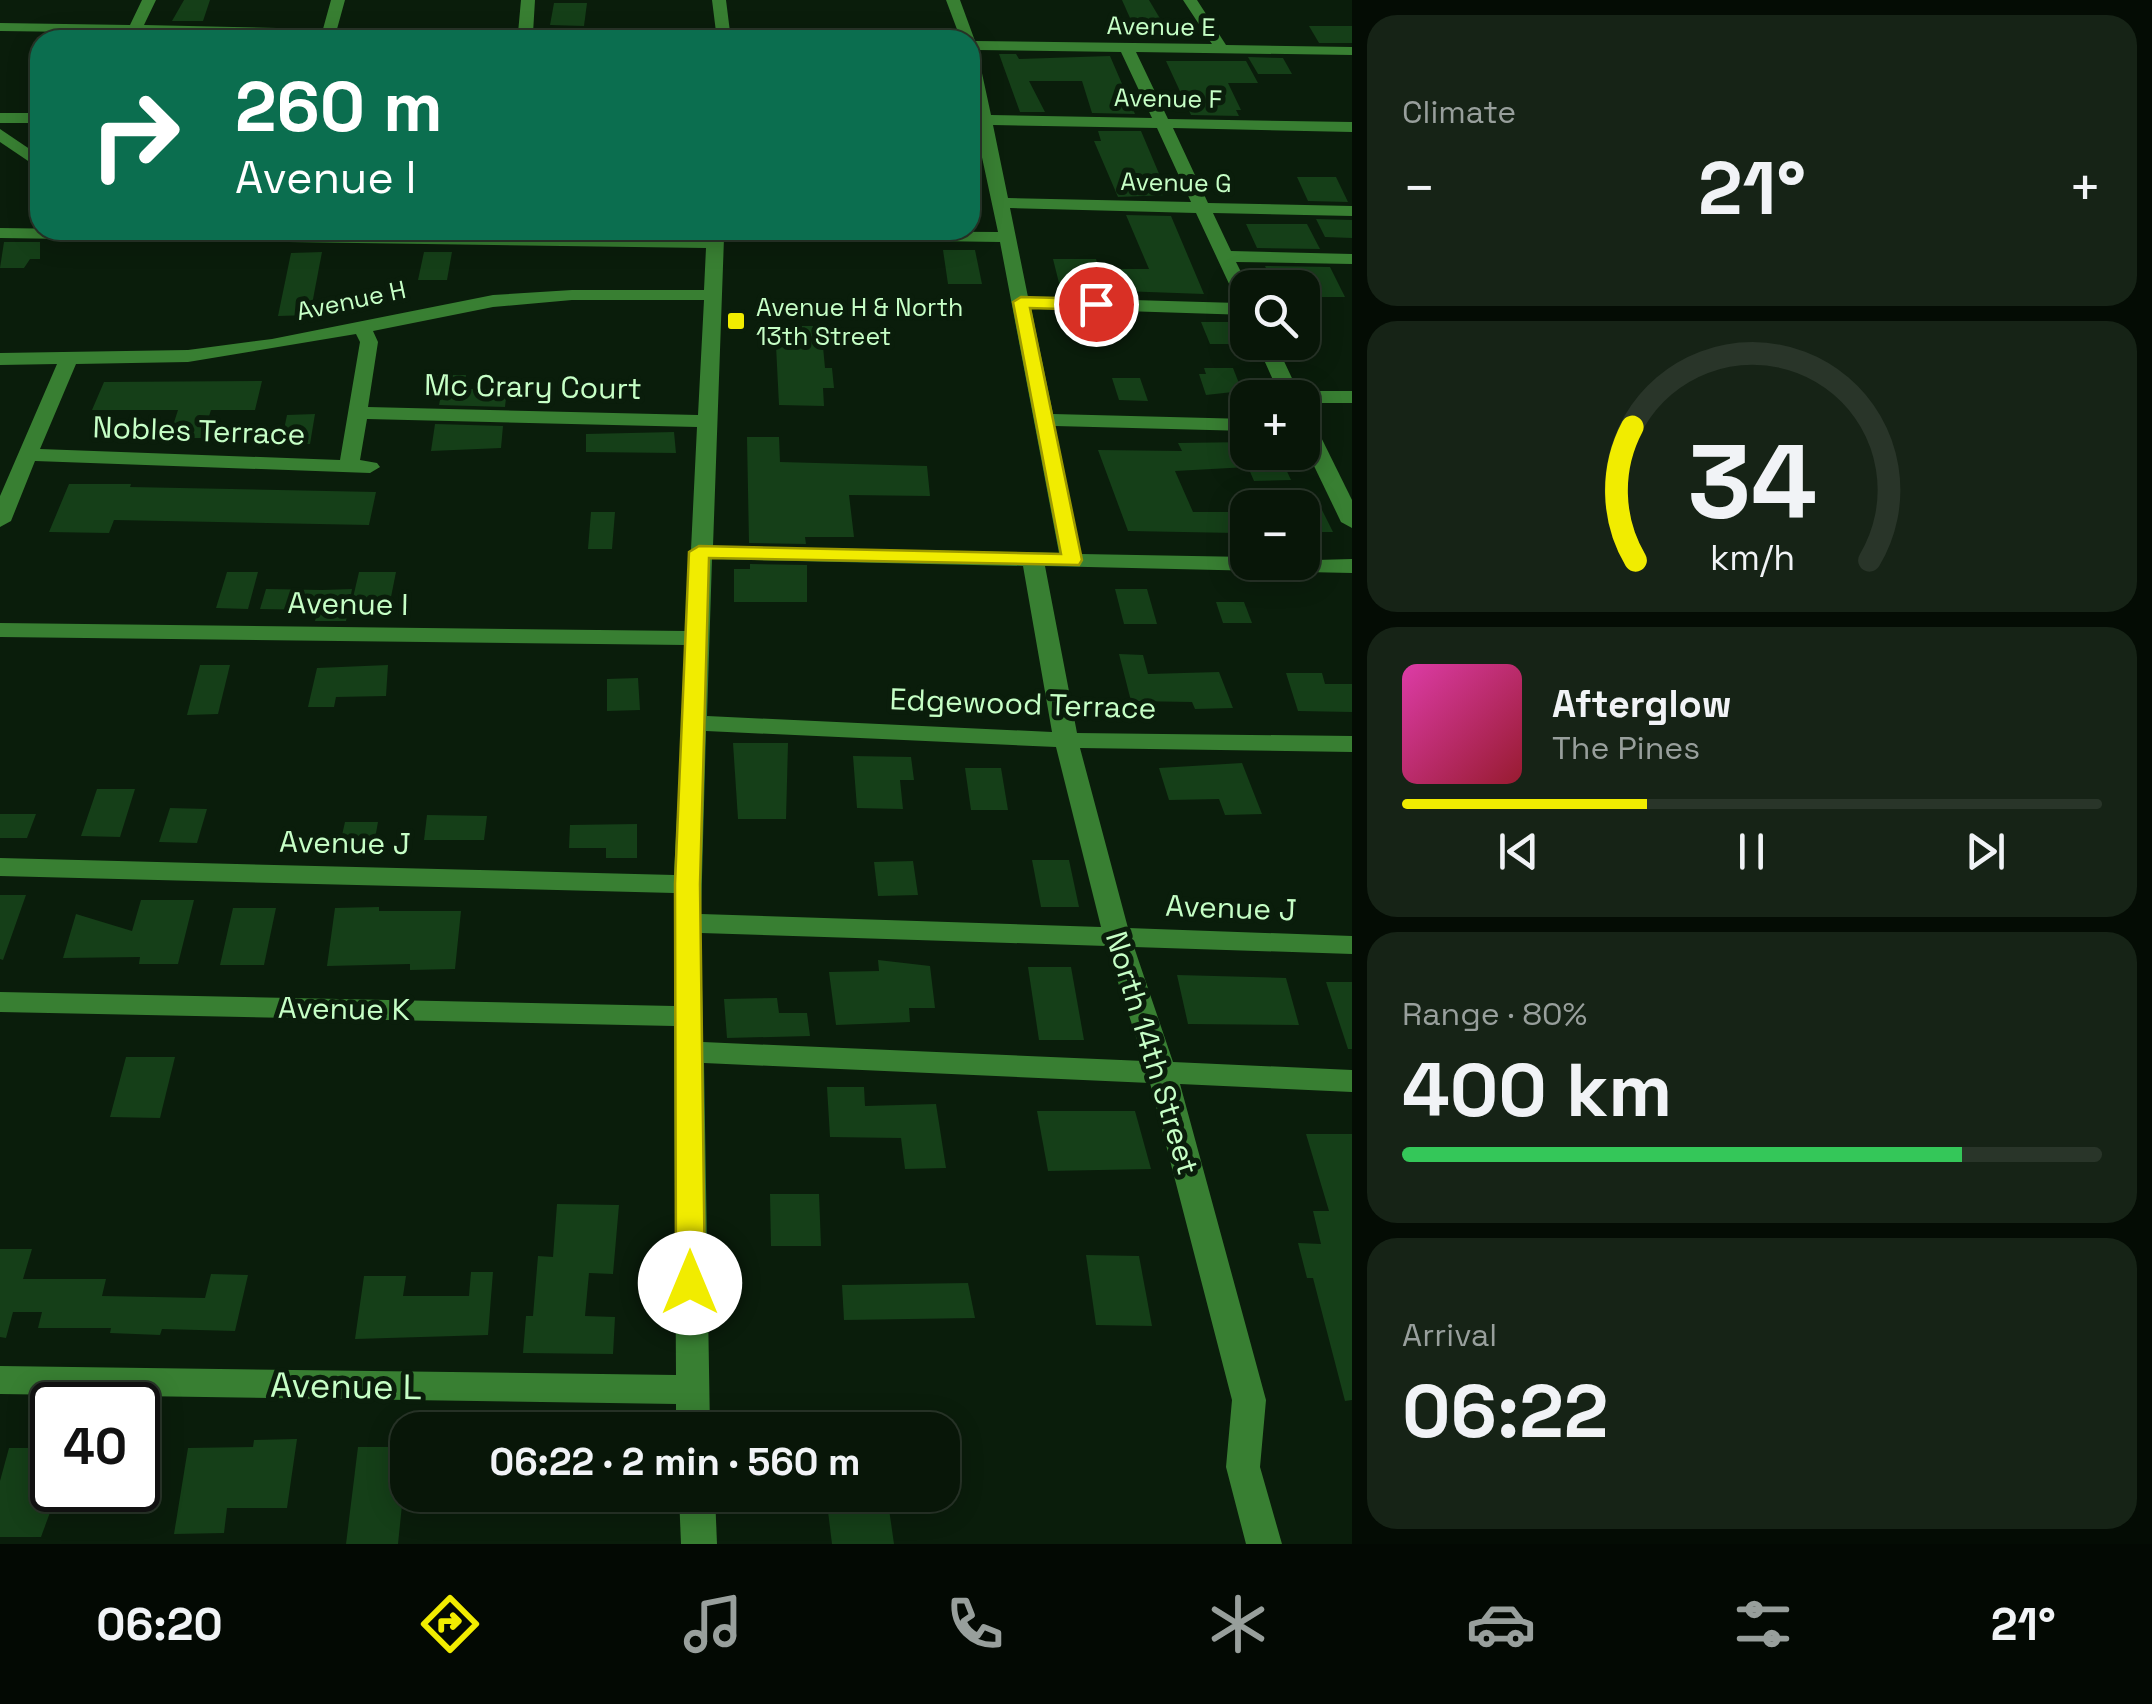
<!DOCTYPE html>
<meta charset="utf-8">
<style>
:root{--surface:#081608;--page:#162316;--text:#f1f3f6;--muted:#989f9c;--line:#293529;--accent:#f1ec00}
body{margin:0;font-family:"Space Grotesk",sans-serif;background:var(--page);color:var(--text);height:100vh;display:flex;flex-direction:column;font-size:38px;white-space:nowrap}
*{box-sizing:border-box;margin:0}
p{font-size:32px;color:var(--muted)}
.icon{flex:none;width:55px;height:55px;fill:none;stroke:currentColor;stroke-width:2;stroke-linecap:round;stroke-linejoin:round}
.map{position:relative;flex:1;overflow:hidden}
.details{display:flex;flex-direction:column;gap:15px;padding:15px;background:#040c04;width:800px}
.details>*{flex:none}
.guide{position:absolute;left:30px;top:30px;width:950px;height:210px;border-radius:30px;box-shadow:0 5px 25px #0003,0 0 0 2px var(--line);background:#0b6e4f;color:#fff;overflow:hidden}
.controls{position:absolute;left:1230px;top:270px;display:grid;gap:20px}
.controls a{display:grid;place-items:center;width:90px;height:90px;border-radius:20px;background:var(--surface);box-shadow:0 5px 25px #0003,0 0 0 2px var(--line);font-size:50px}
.speed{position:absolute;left:30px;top:1382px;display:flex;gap:20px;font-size:50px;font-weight:700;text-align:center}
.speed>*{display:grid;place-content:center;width:130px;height:130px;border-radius:50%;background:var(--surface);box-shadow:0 5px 25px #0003,0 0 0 2px var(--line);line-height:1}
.speed .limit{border:5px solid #111;border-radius:15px;background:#fff;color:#111}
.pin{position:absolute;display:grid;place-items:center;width:85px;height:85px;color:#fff;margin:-42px;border:5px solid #fff;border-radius:50%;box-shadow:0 2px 10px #0007}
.me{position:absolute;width:110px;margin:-55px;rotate:0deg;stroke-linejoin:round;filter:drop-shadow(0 0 8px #0008)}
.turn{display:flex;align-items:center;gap:35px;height:210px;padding:0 40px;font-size:45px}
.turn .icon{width:130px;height:130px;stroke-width:2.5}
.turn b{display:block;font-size:70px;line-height:85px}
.big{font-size:75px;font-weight:700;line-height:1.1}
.details .card{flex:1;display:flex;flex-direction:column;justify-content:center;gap:15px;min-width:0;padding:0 35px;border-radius:30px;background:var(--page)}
.details .dial{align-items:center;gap:0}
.dial svg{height:260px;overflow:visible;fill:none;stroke:var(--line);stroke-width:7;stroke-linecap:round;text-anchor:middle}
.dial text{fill:var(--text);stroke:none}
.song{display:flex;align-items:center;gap:30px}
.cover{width:120px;height:120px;border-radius:15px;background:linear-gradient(135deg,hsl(320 70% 55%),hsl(350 70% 35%))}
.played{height:10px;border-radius:5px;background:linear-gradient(90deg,var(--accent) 35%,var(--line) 35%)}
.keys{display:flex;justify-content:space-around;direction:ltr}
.heat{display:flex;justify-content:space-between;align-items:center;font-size:55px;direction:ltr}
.charge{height:15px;border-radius:8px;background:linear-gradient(90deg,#34c759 80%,var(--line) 0)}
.trip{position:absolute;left:390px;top:1412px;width:570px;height:100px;border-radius:30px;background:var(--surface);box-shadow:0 5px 25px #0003,0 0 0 2px var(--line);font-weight:700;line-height:100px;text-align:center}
.tabs{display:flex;height:160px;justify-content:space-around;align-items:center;background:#030903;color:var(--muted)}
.tabs .icon{width:70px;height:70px}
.tabs .active{color:var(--accent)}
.tabs b{font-size:45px;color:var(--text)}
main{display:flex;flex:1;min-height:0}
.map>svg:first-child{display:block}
</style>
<main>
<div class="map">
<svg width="1352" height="1544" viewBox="0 0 1352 1544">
<rect width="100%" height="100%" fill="#0a1d0b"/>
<g fill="#153f18">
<path d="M184,0H210L203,21H172Z"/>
<path d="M1122,0H1149L1165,27H1134Z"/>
<path d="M554,3H587L584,26L550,25Z"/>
<path d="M1309,26H1352V43H1319Z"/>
<path d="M999,54H1016L1019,59L1110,56L1135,114L1092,113L1082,81H1029L1045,112H1020Z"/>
<path d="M1248,57L1283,58L1292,74H1258Z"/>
<path d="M1166,61H1246L1258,83H1228L1241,110H1236L1239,116L1191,115Z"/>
<path d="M1098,131H1141L1168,195L1118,197L1094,141H1101Z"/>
<path d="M1297,177H1336L1348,202L1308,201Z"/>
<path d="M1126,215L1171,216L1204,294L1121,291L1113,269H1149Z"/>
<path d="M1316,219L1352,220V238L1325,237Z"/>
<path d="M1246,224H1307L1320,249L1257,248Z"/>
<path d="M4,242H40V259H30L24,268H0Z"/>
<path d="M943,250H975L982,284H948Z"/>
<path d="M322,252L310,315L278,316L291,253Z"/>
<path d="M424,252H452L447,280H418Z"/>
<path d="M1053,259H1096L1104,287H1060Z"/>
<path d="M1265,266L1330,267L1345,297H1302V288H1275Z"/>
<path d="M1201,322H1228L1237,344H1210Z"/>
<path d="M775,326H821L825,368H832L834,388H823L824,406L779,405Z"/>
<path d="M1204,368H1233L1242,391L1206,395L1199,374H1206Z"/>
<path d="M433,375H466L464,389H507L505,407L439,405L441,395H430Z"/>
<path d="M1112,378H1140L1148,401L1119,400Z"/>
<path d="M262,381L255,410H211L202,438H169L178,410H92L104,382Z"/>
<path d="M315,414L310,444H281L287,415Z"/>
<path d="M435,424L503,426L501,448L431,451Z"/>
<path d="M674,432L676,453L586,452V434Z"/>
<path d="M747,437H779L780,462L927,466L930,496L849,495L854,537H805L806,544L749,543Z"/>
<path d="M1248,442V452H1278L1291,480L1254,481L1248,467L1175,471L1193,512H1228L1237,533L1128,531L1098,450L1182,451L1178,443Z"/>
<path d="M69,484H131L130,487L376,492L369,525L114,520L109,533L49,532Z"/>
<path d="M1302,504H1319L1333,532H1302Z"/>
<path d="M591,512H615L612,549H588Z"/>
<path d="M750,564L807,565V602H734V569H750Z"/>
<path d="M227,572H258L248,609L216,608Z"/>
<path d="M359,572H396L390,602H352Z"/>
<path d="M266,589L322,590L352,589L346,621H315L318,610L260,609Z"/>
<path d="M1115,589H1147L1157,624H1124Z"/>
<path d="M1216,602H1244L1252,623H1223Z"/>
<path d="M1119,654L1143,655L1148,674L1219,672L1233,708L1195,709L1192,702L1131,701Z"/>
<path d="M200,665H230L218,714L187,715Z"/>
<path d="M388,665L386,696L336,697L334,707H308L317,668Z"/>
<path d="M1286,673H1322L1325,684H1352V712L1298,711Z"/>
<path d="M638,678L640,710L607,711V679Z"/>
<path d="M733,743H788L786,819H738Z"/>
<path d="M853,756L911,757L914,780H900L903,809L857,808Z"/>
<path d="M1242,763L1262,814L1225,815L1219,799L1169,800L1159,768Z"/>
<path d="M965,768H1001L1008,810H971Z"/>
<path d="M97,789H135L120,837L81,836Z"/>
<path d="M170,808L207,809L197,843L159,842Z"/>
<path d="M0,814H36L27,838H0Z"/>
<path d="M427,815L487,816L484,840H424Z"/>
<path d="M345,822H378L374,844H340Z"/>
<path d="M637,824V858H606V848H569L570,825Z"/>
<path d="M1032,860H1069L1079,907H1041Z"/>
<path d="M913,861L918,895L878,896L874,862Z"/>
<path d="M0,895H26L3,960L0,959Z"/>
<path d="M141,900H194L178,964H139L140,957L63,958L76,914L132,931Z"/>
<path d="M379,907V911H461L455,969L410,970V964L327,966L335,908Z"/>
<path d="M233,908H276L264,965H220Z"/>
<path d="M878,960L930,966L935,1008H909L910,1022L836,1025L829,972L879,971Z"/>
<path d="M1028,967H1071L1084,1040H1039Z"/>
<path d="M1177,975L1286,978L1299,1025L1188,1024Z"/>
<path d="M1326,982H1352V1049H1348Z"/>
<path d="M777,998L779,1013H807L810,1036L727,1038L724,999Z"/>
<path d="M126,1057H175L160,1118L110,1117Z"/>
<path d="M827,1087H864L865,1106L936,1104L946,1168L905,1169L901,1138L830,1137Z"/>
<path d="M1037,1111H1135L1151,1169L1048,1171Z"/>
<path d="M1306,1134H1352V1400L1345,1401L1313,1278H1307L1298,1243L1321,1244L1313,1211H1329Z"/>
<path d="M770,1194H819L821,1246H771Z"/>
<path d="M557,1204L619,1205L613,1274L589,1273L585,1316L615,1317L613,1354L523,1353L526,1316H533L538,1256L553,1257Z"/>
<path d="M0,1249H32L23,1279H106L102,1296L205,1298L211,1274L248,1275L235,1331L162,1329L160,1335L110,1333L111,1328H38L42,1312H13L6,1338L0,1337Z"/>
<path d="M1086,1255L1139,1256L1152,1326L1096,1325Z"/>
<path d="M471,1272H493L488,1335L355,1339L364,1276H406L403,1296H469Z"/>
<path d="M968,1283L975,1318L844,1320L842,1285Z"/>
<path d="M297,1439L287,1508H227L224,1533L174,1534L188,1448L253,1447L254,1440Z"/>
<path d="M358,1447H408L398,1544H346Z"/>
<path d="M9,1448H52V1507L41,1537H0V1481Z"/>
<path d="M826,1495H887L894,1544H832Z"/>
</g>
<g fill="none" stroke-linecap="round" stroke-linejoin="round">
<g fill="#387f32" fill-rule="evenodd">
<path d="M142,0H156L144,25L323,29L331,0H345L337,29L518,33L521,0H535L533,33L669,36L676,40L0,31V23L130,25Z"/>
<path d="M712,0H726L731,40H717Z"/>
<path d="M946,0H960L975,41L1212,44L1183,0H1197L1226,45L1352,47V55L1136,52L1168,119L1352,122V132L1173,128L1208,203L1352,206V216L1213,213L1231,251L1352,254V264L1236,262L1249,288L1248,315L1031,308L1053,414L1248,419V431L1055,426L1081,554L1248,557V562L1352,559V573L1045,566L1077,733L1352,736V752L1080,748L1128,928L1352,936V954L1134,947L1173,1062L1352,1070V1092L1180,1084L1266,1400L1260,1467L1282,1544H1246L1226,1467L1232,1400L1150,1083L704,1063L710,1430H676V1404L0,1394V1366L676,1375L674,1026L0,1012V992L674,1006V893L0,876V858L674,875L686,645L0,637V623L687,631L697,427L367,419L360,460L377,463L380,467L370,473L35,461L11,521L0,527V496L57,364L0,365V353L188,350L272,339L493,295L572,290H704L706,248L0,238V228L707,238V230L998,232L974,120L970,40H961ZM977,50L1121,52L1152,118L991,115ZM993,125L1157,128L1191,202L1008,198ZM1010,208L1196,213L1238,303L1028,297ZM724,238L1000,242L1059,553L713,546ZM572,300H704L698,415L368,407L378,342L373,331L493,307ZM356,334L360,342L340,460L40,449L76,364L188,362ZM712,559L1023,566L1052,732L707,716ZM706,731L1056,747L1101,927L701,914ZM701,933L1106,946L1144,1061L703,1042Z"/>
<rect x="0" y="113" width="40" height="10"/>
<path d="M0,129L40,156V169L0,142Z"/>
<path d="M1256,342H1275L1298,391H1352V403H1302V398H1281Z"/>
<path d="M1302,413L1312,419L1352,500V528L1341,522L1302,441Z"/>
<path d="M679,1495H715L717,1544H681Z"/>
</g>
</g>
<path fill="#f1ec00" stroke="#9d9900" stroke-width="2.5" d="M1021,297L1096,299L1105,304L1096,310L1030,308L1082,560L1079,565L709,558L700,884L705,1283L701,1291H680L676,1283L675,884L689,552L699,546L1061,554L1013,302Z"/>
<rect fill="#f1ec00" stroke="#0a1d0b" stroke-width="4" x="726" y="311" width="20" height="20" rx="5"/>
<g text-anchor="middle" stroke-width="10" stroke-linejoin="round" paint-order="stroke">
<g font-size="25" fill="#c6ffc6" stroke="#0a1d0b">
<text transform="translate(1161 26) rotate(1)" y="9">Avenue E</text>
<text transform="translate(1168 98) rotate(1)" y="9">Avenue F</text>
<text transform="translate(1176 182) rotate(1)" y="9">Avenue G</text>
<text transform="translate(351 300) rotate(-12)" y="9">Avenue H</text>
</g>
<g font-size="25" fill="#c6ffc6" stroke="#0a1d0b" text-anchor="start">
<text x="756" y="316">Avenue H &amp; North<tspan x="756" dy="29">13th Street</tspan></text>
</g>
<g font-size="30" fill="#c6ffc6" stroke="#0a1d0b">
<text transform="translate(533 387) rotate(1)" y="10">Mc Crary Court</text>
<text transform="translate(199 431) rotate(2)" y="10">Nobles Terrace</text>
<text transform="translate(348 604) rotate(1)" y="10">Avenue I</text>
<text transform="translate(1023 704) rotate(2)" y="10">Edgewood Terrace</text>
<text transform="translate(345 843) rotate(1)" y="10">Avenue J</text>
<text transform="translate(1231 908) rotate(2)" y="10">Avenue J</text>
<text transform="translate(344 1009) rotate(1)" y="10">Avenue K</text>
<text transform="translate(1152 1053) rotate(73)" y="10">North 14th Street</text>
</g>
<g font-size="35" fill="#c6ffc6" stroke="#0a1d0b">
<text transform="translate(346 1386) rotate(1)" y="12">Avenue L</text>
</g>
</g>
</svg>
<div class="controls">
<a><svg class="icon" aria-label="search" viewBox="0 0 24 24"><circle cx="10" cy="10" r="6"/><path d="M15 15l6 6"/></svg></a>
<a>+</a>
<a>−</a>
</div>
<div class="speed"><div class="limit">40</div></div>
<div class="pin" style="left:1096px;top:304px;background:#d93025"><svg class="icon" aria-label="arrive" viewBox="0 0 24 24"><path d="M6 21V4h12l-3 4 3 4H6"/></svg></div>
<svg class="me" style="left:690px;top:1283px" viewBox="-20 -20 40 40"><circle r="19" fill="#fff"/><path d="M0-13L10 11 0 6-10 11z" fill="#f1ec00"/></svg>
<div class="trip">06:22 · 2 min · 560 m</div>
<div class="guide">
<div class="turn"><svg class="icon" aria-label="right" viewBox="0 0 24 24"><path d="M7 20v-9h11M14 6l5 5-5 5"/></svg><div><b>260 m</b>Avenue I</div></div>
</div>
</div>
<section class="details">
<div class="card"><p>Climate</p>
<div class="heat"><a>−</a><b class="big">21°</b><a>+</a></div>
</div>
<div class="card dial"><svg viewBox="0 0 100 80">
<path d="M14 69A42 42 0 1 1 86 69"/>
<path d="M14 69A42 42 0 0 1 13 28" stroke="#f1ec00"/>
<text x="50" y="56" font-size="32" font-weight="700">34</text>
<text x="50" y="72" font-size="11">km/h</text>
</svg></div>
<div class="card">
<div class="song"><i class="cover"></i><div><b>Afterglow</b><p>The Pines</p></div></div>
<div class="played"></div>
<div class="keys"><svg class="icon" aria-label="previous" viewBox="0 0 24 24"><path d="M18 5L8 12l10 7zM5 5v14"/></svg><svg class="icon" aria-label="pause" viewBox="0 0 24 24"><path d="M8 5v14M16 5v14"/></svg><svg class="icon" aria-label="next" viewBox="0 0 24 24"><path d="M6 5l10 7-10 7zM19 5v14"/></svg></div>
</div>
<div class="card"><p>Range · 80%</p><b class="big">400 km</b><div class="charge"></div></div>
<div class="card"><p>Arrival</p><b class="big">06:22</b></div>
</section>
</main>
<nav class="tabs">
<b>06:20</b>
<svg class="icon active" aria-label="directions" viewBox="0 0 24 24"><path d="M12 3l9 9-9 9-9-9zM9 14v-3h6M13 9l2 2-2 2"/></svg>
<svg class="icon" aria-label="music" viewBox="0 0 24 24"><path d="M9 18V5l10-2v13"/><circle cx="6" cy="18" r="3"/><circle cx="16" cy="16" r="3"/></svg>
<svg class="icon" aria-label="phone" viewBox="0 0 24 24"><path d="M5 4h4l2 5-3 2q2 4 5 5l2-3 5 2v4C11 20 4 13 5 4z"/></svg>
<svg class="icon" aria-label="climate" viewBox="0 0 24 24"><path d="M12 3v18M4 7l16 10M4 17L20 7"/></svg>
<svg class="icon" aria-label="car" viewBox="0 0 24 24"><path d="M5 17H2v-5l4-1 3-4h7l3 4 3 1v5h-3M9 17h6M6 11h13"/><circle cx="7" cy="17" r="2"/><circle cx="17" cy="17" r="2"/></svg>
<svg class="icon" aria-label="filters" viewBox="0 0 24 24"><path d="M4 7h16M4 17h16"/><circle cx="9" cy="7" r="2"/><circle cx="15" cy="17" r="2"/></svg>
<b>21°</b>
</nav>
